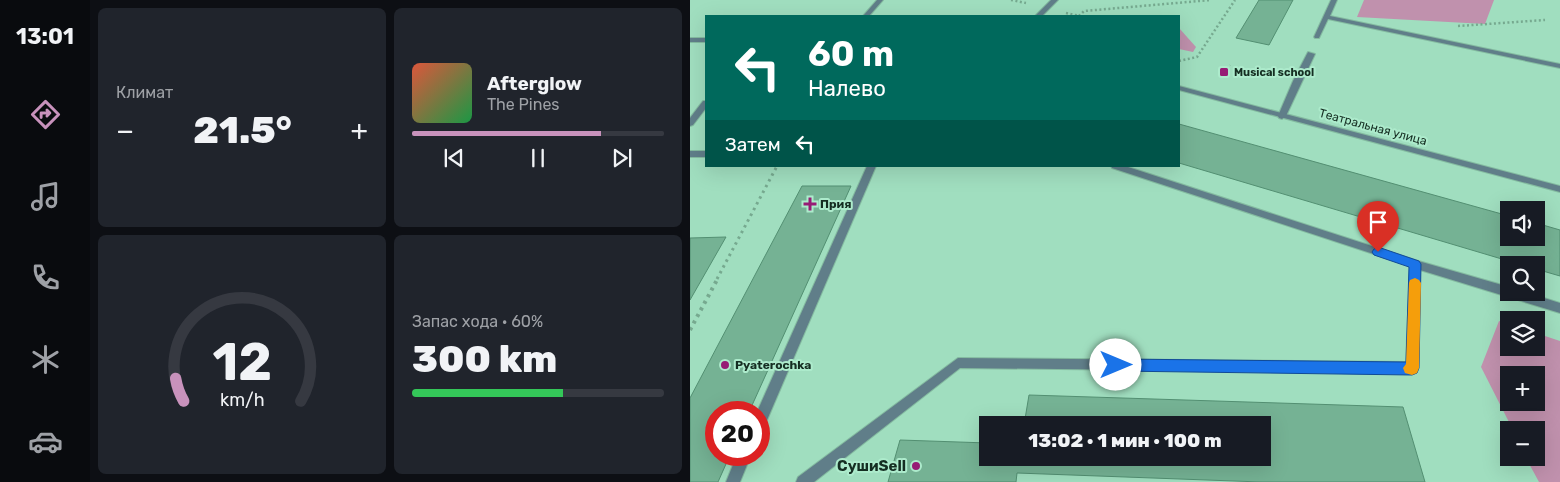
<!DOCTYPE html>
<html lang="ru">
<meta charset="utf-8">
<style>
:root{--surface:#171b24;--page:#20242c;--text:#f1f3f6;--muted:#9ea1a6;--line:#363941;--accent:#c892bc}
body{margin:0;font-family:Rubik,sans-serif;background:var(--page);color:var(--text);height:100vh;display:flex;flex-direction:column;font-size:19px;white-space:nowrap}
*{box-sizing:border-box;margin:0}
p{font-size:16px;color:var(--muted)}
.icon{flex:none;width:28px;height:28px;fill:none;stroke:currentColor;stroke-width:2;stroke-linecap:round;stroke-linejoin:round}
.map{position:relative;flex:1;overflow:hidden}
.drawer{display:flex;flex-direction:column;gap:8px;padding:8px;background:#0d0f14;width:600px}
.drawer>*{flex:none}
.top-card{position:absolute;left:15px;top:15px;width:475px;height:152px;border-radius:0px;box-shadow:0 5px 20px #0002;background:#00695c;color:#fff;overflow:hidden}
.fabs{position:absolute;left:810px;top:201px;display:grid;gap:10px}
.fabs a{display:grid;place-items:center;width:45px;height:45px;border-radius:0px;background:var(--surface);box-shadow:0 5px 20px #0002;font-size:25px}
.speed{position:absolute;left:15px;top:401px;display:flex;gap:10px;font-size:25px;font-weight:700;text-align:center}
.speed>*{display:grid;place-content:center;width:65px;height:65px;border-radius:50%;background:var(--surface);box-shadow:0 5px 20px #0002;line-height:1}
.speed .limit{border:8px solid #d22;background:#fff;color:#111}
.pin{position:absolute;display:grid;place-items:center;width:42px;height:42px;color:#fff;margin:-51px -21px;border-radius:50% 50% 50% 0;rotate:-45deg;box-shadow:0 0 5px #0007}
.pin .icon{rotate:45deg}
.me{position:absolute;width:55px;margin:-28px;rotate:90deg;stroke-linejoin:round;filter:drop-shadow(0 0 4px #0008)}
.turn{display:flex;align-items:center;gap:18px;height:105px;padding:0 20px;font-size:22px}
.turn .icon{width:65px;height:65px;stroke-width:2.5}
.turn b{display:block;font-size:35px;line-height:42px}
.then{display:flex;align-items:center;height:48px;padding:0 20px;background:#0003;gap:10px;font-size:19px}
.big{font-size:38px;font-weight:800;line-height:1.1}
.drawer .tile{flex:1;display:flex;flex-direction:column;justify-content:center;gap:8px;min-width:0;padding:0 18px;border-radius:8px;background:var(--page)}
.drawer .dial{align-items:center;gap:0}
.dial svg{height:130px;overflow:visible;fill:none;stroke:var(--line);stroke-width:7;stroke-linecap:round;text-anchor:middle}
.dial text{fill:var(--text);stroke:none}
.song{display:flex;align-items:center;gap:15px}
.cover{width:60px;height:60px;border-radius:8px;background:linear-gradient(135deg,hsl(10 70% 55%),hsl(140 70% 35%))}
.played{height:5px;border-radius:2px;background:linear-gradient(90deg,var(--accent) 75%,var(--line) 75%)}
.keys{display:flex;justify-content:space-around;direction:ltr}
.heat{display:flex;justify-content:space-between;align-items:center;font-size:28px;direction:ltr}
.charge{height:8px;border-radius:4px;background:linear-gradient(90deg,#34c759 60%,var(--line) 0)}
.drawer .tiles{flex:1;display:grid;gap:8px;grid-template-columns:repeat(2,1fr)}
.trip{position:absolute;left:289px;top:416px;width:292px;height:50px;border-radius:0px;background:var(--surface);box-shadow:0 5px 20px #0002;font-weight:800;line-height:50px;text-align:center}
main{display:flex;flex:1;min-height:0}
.tab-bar{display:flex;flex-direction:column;width:90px;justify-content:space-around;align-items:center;background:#090b0e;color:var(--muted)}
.tab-bar .icon{width:35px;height:35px}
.tab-bar .selected{color:var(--accent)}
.tab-bar b{font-size:22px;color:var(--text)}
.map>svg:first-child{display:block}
</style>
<main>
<nav class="tab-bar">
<b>13:01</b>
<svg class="icon selected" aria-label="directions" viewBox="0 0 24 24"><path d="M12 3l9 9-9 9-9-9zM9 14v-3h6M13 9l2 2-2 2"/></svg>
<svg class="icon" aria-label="music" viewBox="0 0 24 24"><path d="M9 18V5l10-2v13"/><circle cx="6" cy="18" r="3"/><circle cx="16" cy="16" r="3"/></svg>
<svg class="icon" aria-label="phone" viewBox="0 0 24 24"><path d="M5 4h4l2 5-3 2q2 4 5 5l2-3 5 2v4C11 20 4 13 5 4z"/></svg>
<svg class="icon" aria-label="climate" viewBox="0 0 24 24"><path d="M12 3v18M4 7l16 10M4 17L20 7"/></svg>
<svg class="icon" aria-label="car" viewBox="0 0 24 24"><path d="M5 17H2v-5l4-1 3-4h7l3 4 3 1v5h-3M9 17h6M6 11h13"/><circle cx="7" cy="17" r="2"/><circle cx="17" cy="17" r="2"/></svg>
</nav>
<section class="drawer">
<div class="tiles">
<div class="tile"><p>Климат</p>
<div class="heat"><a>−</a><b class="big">21.5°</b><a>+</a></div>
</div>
<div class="tile">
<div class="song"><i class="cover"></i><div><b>Afterglow</b><p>The Pines</p></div></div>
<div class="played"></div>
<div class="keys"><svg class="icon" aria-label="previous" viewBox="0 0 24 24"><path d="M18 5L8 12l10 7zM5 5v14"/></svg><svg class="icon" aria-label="pause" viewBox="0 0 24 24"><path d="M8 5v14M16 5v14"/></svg><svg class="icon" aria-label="next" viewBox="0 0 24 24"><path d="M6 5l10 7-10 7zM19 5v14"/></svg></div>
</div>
<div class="tile dial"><svg viewBox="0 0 100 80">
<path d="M14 69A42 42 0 1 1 86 69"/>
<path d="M14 69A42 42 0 0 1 9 55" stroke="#c892bc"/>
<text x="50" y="56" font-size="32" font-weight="700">12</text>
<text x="50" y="72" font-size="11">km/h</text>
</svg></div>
<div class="tile"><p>Запас хода · 60%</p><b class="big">300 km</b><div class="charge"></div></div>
</div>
</section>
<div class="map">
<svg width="870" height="482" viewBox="0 0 870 482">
<rect width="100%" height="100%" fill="#a0debf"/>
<g fill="#c091ad" fill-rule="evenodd">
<path d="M674,0H804L795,24L667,17Z"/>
<path d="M489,28L506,47L503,52L489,49Z"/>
<path d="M809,321L819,324V348H846V333L870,341V482H849L836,458H846V430H823L791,367ZM819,375H846V402H819Z"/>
</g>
<g fill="#75b294" stroke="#538f72">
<path d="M569,0H603L579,45L546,38Z"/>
<path d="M489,124L819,216V238H846V223L870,230V276L846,269V265H832L489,163Z"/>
<path d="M112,186H161L59,412H26V455H40L28,482H0V398Z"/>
<path d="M36,237L0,300V238Z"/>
<path d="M339,395L713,407L735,482H571L327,473L326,482H198L210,440L298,443V458H572V425H334Z"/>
</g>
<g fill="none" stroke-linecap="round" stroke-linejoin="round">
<defs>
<g id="service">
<path d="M187,0H193L179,16H173Z"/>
<path d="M361,0H368L352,16H345Z"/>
<path d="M641,0H647L640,16L870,64V68L638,19L629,38H625L624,37Z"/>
<path d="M618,52L625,54L596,116L592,119L589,118L588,116L603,81Z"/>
<rect x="0" y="151" width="16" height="6"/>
<path d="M177,166H186L74,427L69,429V412H67Z"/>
<path d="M421,166H435L725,260L819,287V292H835L870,303V313L730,270L728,368L726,372L722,373L270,368L124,482H106L108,477L268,358L716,362L720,266L422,168Z"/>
<path d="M47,455H61L50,482H36Z"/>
</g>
<path id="minor" d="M13,101H16V108L3,125L0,126V118Z"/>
<g id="tertiary">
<rect x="0" y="38" width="16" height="4"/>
<path d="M489,86L870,186V192L489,90Z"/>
</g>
</defs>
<use href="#service" stroke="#84bba0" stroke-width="2"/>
<use href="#minor" stroke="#84bba0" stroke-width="2"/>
<use href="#tertiary" stroke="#84bba0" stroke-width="2"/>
<g stroke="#76a98f" stroke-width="2.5" stroke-dasharray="2 2.5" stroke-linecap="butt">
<path d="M321,0L336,3"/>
<path d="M376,13L390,16"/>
<path d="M389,16L394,11L521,0"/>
<path d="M768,26L855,20"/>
<path d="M489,61L507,57L545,0"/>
<path d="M534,72L540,65"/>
</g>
<path stroke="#76a98f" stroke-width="3" stroke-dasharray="2.5 4" stroke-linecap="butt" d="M27,279L87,166"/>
<path stroke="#76a98f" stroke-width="4" stroke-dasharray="3 4.5" stroke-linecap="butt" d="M0,330L28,278"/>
<use href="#service" fill="#607e89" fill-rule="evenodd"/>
<use href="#minor" fill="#607e89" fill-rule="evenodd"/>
<use href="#tertiary" fill="#607e89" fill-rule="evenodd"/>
</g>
<path fill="#1a73e8" stroke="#114b97" d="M688,247L729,261L731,264L729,368L727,373L722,375L426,371L421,369L419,365L421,361L426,359L716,362L719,267L684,255L682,252L684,249Z"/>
<path fill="#f59e0b" d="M725,278L729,280L731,283L729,368L727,373L722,375L715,373L713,368L716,364L719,283L720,280Z"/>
<g fill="#971c75" stroke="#adebcc" stroke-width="2">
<rect x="529" y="67" width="10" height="10" rx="2.5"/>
<path d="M117.5 196.5h5v5h5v5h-5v5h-5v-5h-5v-5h5z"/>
<circle cx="35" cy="365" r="5"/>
<circle cx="226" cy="466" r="5"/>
</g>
<g text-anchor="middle" stroke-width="4" stroke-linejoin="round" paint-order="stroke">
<g font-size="11" font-weight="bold" fill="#152e22" stroke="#adebcc" text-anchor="start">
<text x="544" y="76">Musical school</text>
</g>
<g font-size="12" fill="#152e22" stroke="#adebcc">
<text transform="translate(683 127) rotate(15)" y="4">Театральная улица</text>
</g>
<g font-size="12" font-weight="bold" fill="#152e22" stroke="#adebcc" text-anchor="start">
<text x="130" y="208">Прия</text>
<text x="45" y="369">Pyaterochka</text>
</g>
<g font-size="15" font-weight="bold" fill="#152e22" stroke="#adebcc" text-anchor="end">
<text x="216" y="471">СушиSell</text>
</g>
</g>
</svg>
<div class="fabs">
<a><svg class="icon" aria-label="sound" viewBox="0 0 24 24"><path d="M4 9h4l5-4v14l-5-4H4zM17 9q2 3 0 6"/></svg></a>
<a><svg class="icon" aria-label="search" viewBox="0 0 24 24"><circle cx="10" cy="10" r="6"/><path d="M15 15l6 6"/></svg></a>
<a><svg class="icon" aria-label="layers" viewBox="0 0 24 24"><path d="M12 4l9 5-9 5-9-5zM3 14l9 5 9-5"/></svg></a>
<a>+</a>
<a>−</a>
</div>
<div class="speed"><div class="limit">20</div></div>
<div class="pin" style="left:688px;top:252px;background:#d93025"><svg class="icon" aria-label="arrive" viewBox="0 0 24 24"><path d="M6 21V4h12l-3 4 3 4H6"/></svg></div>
<svg class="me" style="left:426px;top:365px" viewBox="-20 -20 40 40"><circle r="19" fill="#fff"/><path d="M0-13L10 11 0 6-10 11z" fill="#1a73e8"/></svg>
<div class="trip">13:02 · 1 мин · 100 m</div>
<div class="top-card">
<div class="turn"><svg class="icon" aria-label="left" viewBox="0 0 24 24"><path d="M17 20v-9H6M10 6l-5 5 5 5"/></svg><div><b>60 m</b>Налево</div></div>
<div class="then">Затем<svg class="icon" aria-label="left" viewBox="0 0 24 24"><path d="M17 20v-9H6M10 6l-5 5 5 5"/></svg></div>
</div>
</div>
</main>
